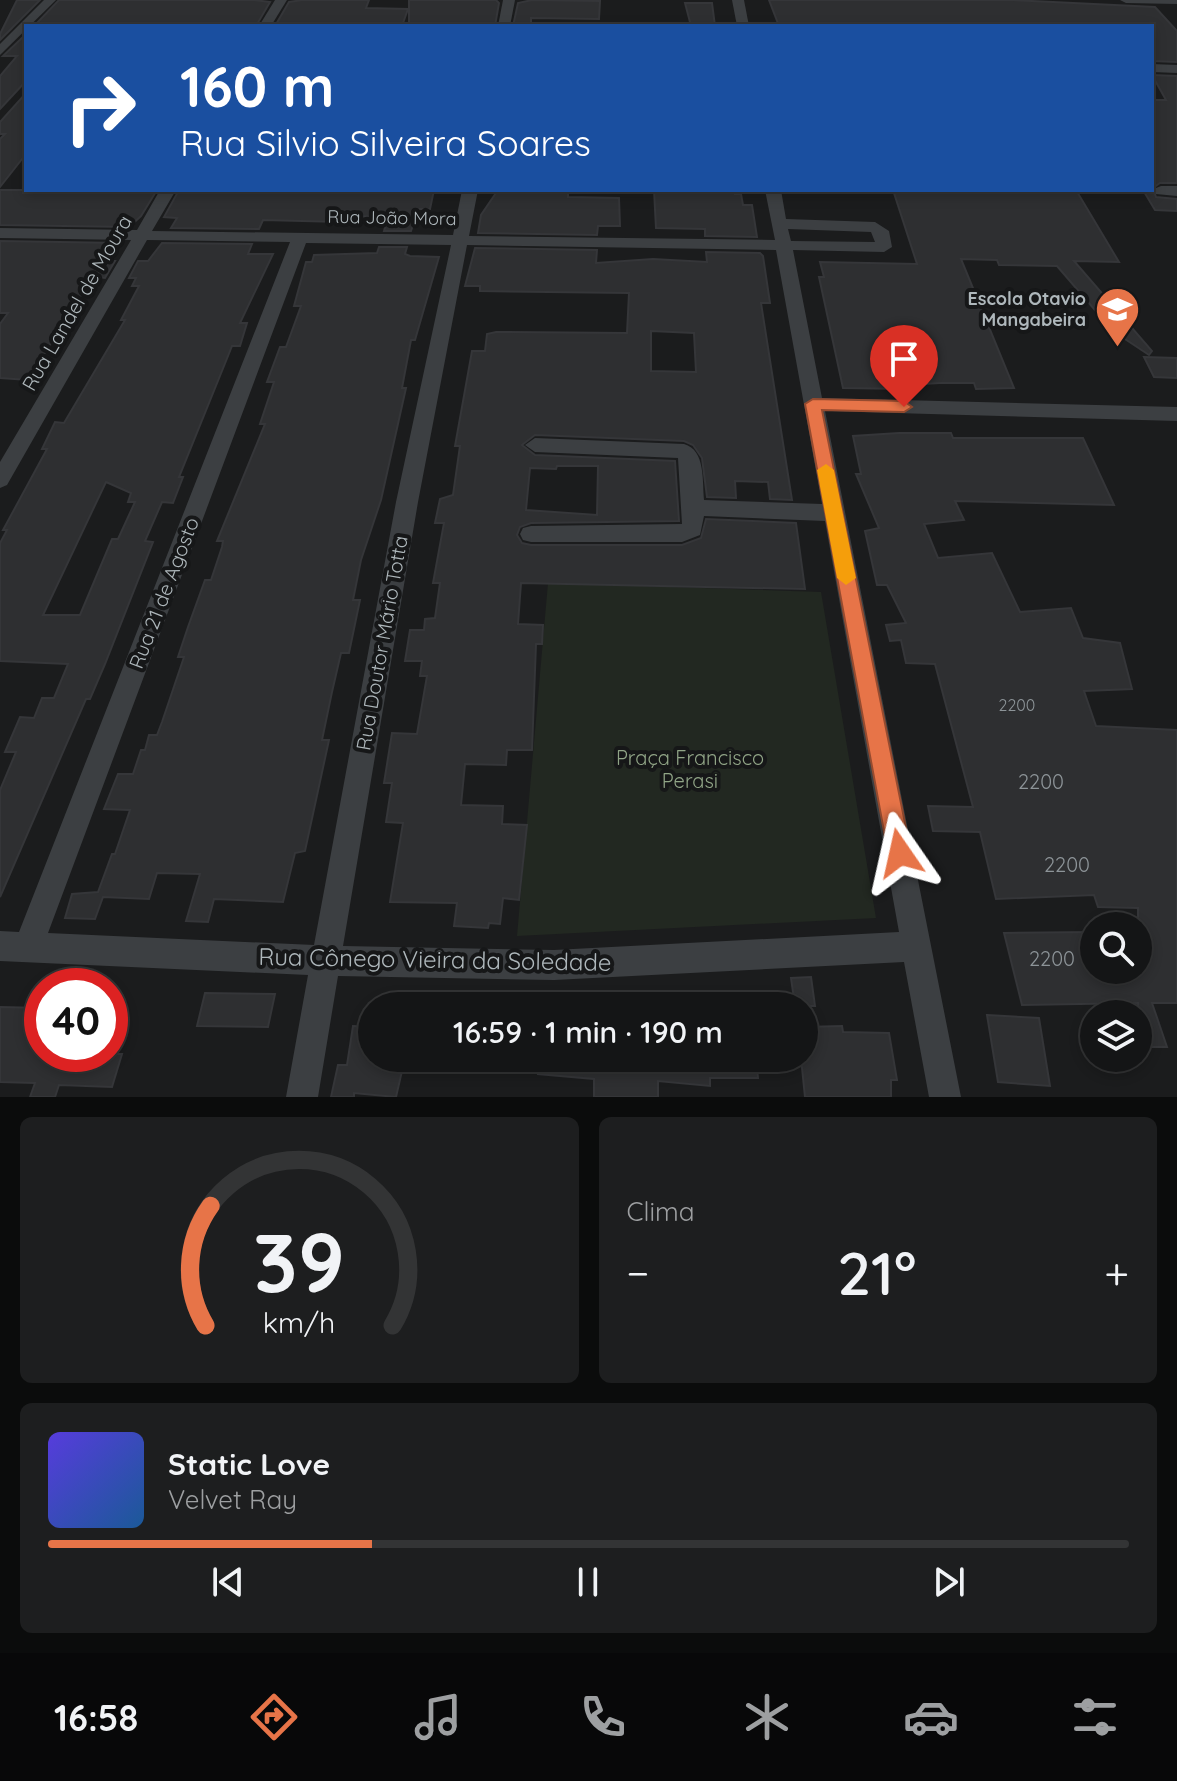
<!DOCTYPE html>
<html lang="pt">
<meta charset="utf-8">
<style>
:root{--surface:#141516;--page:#1d1e1f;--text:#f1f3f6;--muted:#9d9fa1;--line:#333435;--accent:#e77448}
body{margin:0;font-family:Quicksand,sans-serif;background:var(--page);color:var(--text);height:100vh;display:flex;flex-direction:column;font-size:30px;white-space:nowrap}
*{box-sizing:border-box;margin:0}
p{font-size:26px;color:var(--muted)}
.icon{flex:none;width:44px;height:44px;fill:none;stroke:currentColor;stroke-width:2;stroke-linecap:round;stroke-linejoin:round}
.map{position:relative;height:1097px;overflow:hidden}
.details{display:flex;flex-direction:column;gap:20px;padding:20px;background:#0b0c0c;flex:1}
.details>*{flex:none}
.top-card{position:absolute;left:24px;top:24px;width:1130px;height:168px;border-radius:0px;box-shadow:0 4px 12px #0003,0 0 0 2px var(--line);background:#1a4fa0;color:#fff;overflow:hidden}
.buttons{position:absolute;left:1080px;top:912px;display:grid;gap:16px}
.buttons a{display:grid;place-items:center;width:72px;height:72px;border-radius:50%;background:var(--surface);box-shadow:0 4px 12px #0003,0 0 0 2px var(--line);font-size:40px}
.speed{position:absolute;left:24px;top:968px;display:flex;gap:16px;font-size:40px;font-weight:700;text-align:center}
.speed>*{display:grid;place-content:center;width:104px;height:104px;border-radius:50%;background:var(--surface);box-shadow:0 4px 12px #0003,0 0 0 2px var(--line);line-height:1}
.speed .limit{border:12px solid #d22;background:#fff;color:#111}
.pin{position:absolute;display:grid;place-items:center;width:68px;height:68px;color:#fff;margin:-82px -34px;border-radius:50% 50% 50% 0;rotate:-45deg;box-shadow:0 0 8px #0007}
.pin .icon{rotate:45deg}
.me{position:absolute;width:88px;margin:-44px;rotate:349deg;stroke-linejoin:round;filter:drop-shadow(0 0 6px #0008)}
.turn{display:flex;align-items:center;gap:28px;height:168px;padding:0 24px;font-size:36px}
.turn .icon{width:104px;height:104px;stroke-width:2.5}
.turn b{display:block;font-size:56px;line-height:68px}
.big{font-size:60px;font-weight:600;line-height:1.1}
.details .card{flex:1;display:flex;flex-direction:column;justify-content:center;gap:12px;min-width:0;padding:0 28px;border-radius:12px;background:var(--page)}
.details .dial{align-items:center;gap:0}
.dial svg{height:208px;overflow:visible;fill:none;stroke:var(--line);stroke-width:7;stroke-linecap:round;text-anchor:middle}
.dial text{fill:var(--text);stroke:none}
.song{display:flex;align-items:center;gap:24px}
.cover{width:96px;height:96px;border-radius:12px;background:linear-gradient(135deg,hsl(250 70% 55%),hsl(210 70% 35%))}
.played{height:8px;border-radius:4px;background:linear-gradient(90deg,var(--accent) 30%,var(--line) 30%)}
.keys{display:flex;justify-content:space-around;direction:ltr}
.heat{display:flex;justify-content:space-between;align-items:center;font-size:44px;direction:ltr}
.details .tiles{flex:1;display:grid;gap:20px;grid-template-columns:1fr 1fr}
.card:last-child{grid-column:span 2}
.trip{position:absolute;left:358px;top:992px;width:460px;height:80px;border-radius:40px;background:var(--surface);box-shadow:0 4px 12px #0003,0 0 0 2px var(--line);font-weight:600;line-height:80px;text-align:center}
.tabs{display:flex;height:128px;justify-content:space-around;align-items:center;background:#080809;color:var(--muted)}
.tabs .icon{width:56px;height:56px}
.tabs .on{color:var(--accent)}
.tabs b{font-size:36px;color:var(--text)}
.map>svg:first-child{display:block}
</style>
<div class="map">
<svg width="1177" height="1097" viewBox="0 0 1177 1097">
<rect width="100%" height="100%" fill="#1b1c1d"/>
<path fill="#222821" d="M548,583L821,592L876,918L517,936Z"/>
<g fill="#2e2f31" stroke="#353639" stroke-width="2" fill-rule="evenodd">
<path d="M17,0H40L0,40V34Z"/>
<path d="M59,0H254L270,2L256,26H34Z"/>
<path d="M302,0H369L366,8L408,9L402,26H275L289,2Z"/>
<path d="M409,0H496L499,3L495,26H441L409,24Z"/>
<path d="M532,0L600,1L599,19L531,18V26H513L518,3Z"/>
<path d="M769,0H1012L1155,7L1177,31V62L1152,61V26H779Z"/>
<path d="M685,3H712L715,26H691Z"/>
<path d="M26,34V81L0,109V76L17,56H3Z"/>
<path d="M1152,75L1177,76V183H1160L1153,188L1156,197L1177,199V211L1155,210L1143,190H1152V100H1166Z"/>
<path d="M26,93V154L0,187V139L5,134H0V122Z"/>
<path d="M0,190H157L141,216L129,227L0,225Z"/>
<path d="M179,190H434L430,209H418L411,231H384L388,217L343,216L341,222L263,220L259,229L171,228L177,218L164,217Z"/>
<path d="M498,190H568V197L619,198L620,226H598L597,235L478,233L481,215Z"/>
<path d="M654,190H735V194H741L743,205H752L757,237L705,236V229L656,228Z"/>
<path d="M893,190H1076L1119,262L1074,261L1152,351L1149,355L1113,331L1057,266L999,265L997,260L961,259L1014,388L976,389L974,383H940L905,385L906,389L843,388L819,277H824L820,262L917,264Z"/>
<path d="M0,241L120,243L109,261H115L105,278L97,277L91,288L85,289L28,380L0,378V324L8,313H0Z"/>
<path d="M162,243L252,244L248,254H273L240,323H247L240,346H232L226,361L179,477H183L173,503L162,502L145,541L153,542L105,664L90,699H86L0,897V790L16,752H5L20,717L34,718L42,698H54L68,664L0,661V543L7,530H3L47,449H42L55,422L64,423L125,320H121L139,286H132L136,278H129L138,261H148ZM106,482L131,493L128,502H135L118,539H112L80,615H43Z"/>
<path d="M379,247H407L405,254L410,256L439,257L415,340H411L402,388H406L381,500L361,560L353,600H360L349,653H341L332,692L322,740H329L305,851L295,853L283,902L214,899L208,922L186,921L200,874L157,873L149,899L103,897L95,919L65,918L72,894L98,892L112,854H115L130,810L104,809L118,774H133L141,750H145L149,735H157L162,722L184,657H178L188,627L205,580H211L222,547L223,541H217L265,424H260L274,382H267L280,347H286L301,306H294L306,262H312L314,255L377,253Z"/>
<path d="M475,248L597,250L596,263L653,259L707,262L706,252L760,253L763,256L770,303H761L792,500L770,499L768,482L735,481L736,498L707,497L702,458L693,445L684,441L535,435L522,445L535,455L675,461L679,521L531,523L520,527L517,535L522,543L531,545H682L701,538L706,519L796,523L805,589L521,583L518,624L543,625L542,644H536L532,750H507L506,765L465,764L461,805L503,806L502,824L527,825L519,900L503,898L500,924L489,923L488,928L454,926L457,903L390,902L403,823L386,822L392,783H384L392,733L417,734L427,676H420L422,661H405L410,630H424L425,619L435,618L440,583H433L444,523H435L440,499L453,495L460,446H455L472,351H485L487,334L496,332L627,333L629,293L480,291V286H465ZM651,331L694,333L696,372L651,371ZM557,466H598L597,515L526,510L530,468L556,469Z"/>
<path d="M1144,357L1177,358V378L1154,377Z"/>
<path d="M899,433H951L953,438H1083L1114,505L955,501L964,520L924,524L938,558L992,553L1020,612L1071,608L1083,638L1120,643L1132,689L1084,691L1096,726L1177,730V1003H1152L1167,1047H1138V1003L1022,1005L1004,933L1094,932V970H1138V908L1098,907L1094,895L996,899L980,832L933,831L928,806L973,807L935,664L906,663L901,640L890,641L886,625L906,623L887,585H877L865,531L879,528L856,474H861L853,436Z"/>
<path d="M811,977L815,1006H795L791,978Z"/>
<path d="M205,993L275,994L268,1027L197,1026Z"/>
<path d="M0,1007L42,1008V1054H122L112,1087L59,1085L55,1097H30L35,1083L0,1082Z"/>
<path d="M987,1015L1039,1018L1050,1086L998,1082Z"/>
<path d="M353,1026L372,1027V1058H405L396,1097L354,1093V1097H331L338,1065H347Z"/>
<path d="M842,1026L843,1032L889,1033L897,1080H891V1097H805L801,1058H804V1027Z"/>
<path d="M540,1058H756L758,1078H710V1086L658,1081V1097H594V1079L538,1074Z"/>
</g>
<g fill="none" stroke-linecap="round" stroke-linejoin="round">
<g fill="#3c3f42" fill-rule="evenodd">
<path d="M44,0H56L0,55V44Z"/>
<path d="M275,0H287L271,26H259Z"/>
<path d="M503,0H515L510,26H498Z"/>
<path d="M732,0H744L749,26H737Z"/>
<path d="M1120,0H1177V4L1126,3Z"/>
<path d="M1152,64L1177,65V73L1152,72Z"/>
<path d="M1161,186H1177V196L1156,194V188Z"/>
<path d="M160,190H176L152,231L453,235L462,190H478L469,236L775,240L765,190H781L786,219L875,222L889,231L892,247L884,252L793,250L822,398L1177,407V421L825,411L961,1097H929L904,962L554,980L338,976L318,1097H286L308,975L0,961V931L19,932L290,242L147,240L7,485L0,488V462L131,240L0,238V228L137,230ZM788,229L871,232L875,242L791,241ZM306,243L451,245L396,502L314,945L48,933ZM467,245L776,250L822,504L704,500C702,482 706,450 684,444L535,438L525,445L535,452L678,458L682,524L531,526L523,528L520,534L523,540L531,542H682L700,535L704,516L825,521L899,932L554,950L343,946L418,502Z"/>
</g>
</g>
<path fill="#e77448" stroke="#964b2f" stroke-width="2" d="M813,399L904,401L912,407L904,412L822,410L911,853L908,861L900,865L891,861L888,853L805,404Z"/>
<path fill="#f59e0b" d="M826,464L834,470L856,578L846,585L837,578L817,470Z"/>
<defs>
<symbol id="school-pin" viewBox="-11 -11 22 30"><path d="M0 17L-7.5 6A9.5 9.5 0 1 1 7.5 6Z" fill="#e77448" stroke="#161718"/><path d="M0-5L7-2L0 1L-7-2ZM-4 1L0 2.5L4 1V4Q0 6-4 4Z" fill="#fff"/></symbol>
</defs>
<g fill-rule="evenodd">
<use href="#school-pin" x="1092" y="284" width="51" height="69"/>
</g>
<g text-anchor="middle" stroke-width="8" stroke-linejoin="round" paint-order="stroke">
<g font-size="16" fill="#8d9498">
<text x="1017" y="711">2200</text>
</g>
<g font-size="18" fill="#aeb7bb" stroke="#161718">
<text transform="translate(392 218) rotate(1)" y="6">Rua João Mora</text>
</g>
<g font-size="18" font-weight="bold" fill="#aeb7bb" stroke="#161718" text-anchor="end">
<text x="1086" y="305">Escola Otavio<tspan x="1086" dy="21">Mangabeira</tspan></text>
</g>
<g font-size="20" fill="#aeb7bb" stroke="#161718">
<text transform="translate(77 303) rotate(-60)" y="7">Rua Landel de Moura</text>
<text transform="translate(164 593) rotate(-69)" y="7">Rua 21 de Agosto</text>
<text transform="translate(382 643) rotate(-80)" y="7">Rua Doutor Mário Totta</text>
</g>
<g font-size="20" fill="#91a587" stroke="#161718">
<text x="690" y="765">Praça Francisco<tspan x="690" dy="23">Perasi</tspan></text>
</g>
<g font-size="20" fill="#8d9498">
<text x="1041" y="789">2200</text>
<text x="1067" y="872">2200</text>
<text x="1052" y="966">2200</text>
</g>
<g font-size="24" fill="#aeb7bb" stroke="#161718">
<text transform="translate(435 960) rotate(1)" y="8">Rua Cônego Vieira da Soledade</text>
</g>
</g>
</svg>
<div class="buttons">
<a><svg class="icon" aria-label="search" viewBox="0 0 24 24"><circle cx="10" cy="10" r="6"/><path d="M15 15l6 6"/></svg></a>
<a><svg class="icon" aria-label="layers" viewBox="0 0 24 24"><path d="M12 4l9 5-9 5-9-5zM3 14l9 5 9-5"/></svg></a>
</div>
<div class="speed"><div class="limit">40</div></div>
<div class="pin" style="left:904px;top:407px;background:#d93025"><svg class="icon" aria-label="arrive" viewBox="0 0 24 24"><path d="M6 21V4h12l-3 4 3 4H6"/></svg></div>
<svg class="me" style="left:900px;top:853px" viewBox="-20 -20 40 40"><path d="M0-17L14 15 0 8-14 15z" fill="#e77448" stroke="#fff" stroke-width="4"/></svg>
<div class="trip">16:59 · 1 min · 190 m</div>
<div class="top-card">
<div class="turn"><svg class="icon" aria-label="right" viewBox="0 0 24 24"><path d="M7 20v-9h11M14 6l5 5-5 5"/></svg><div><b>160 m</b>Rua Silvio Silveira Soares</div></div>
</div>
</div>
<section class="details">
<div class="tiles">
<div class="card dial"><svg viewBox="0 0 100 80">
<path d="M14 69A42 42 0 1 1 86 69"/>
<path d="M14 69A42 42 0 0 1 16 23" stroke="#e77448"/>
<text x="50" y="56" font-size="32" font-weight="700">39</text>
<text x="50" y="72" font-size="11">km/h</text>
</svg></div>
<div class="card"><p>Clima</p>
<div class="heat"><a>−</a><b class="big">21°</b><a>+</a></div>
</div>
<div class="card">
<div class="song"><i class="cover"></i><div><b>Static Love</b><p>Velvet Ray</p></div></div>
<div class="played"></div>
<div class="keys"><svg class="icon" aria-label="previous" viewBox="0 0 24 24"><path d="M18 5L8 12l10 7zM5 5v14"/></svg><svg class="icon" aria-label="pause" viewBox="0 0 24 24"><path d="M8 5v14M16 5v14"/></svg><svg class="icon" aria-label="next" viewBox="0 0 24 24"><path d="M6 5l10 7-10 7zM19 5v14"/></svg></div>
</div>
</div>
</section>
<nav class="tabs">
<b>16:58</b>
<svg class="icon on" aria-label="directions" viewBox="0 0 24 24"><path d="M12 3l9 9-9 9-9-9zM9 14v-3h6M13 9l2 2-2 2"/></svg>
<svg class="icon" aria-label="music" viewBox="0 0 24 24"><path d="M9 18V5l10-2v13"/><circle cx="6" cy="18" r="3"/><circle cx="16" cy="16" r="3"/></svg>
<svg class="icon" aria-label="phone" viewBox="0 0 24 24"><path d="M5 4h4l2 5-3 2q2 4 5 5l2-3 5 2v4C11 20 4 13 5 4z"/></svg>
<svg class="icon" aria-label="climate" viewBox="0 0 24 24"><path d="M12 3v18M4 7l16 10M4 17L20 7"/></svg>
<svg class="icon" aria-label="car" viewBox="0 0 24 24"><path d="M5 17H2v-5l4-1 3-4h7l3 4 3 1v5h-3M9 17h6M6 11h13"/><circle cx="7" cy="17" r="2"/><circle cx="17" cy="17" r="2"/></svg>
<svg class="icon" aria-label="filters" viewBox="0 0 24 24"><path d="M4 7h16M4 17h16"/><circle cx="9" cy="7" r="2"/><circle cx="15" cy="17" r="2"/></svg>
</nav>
